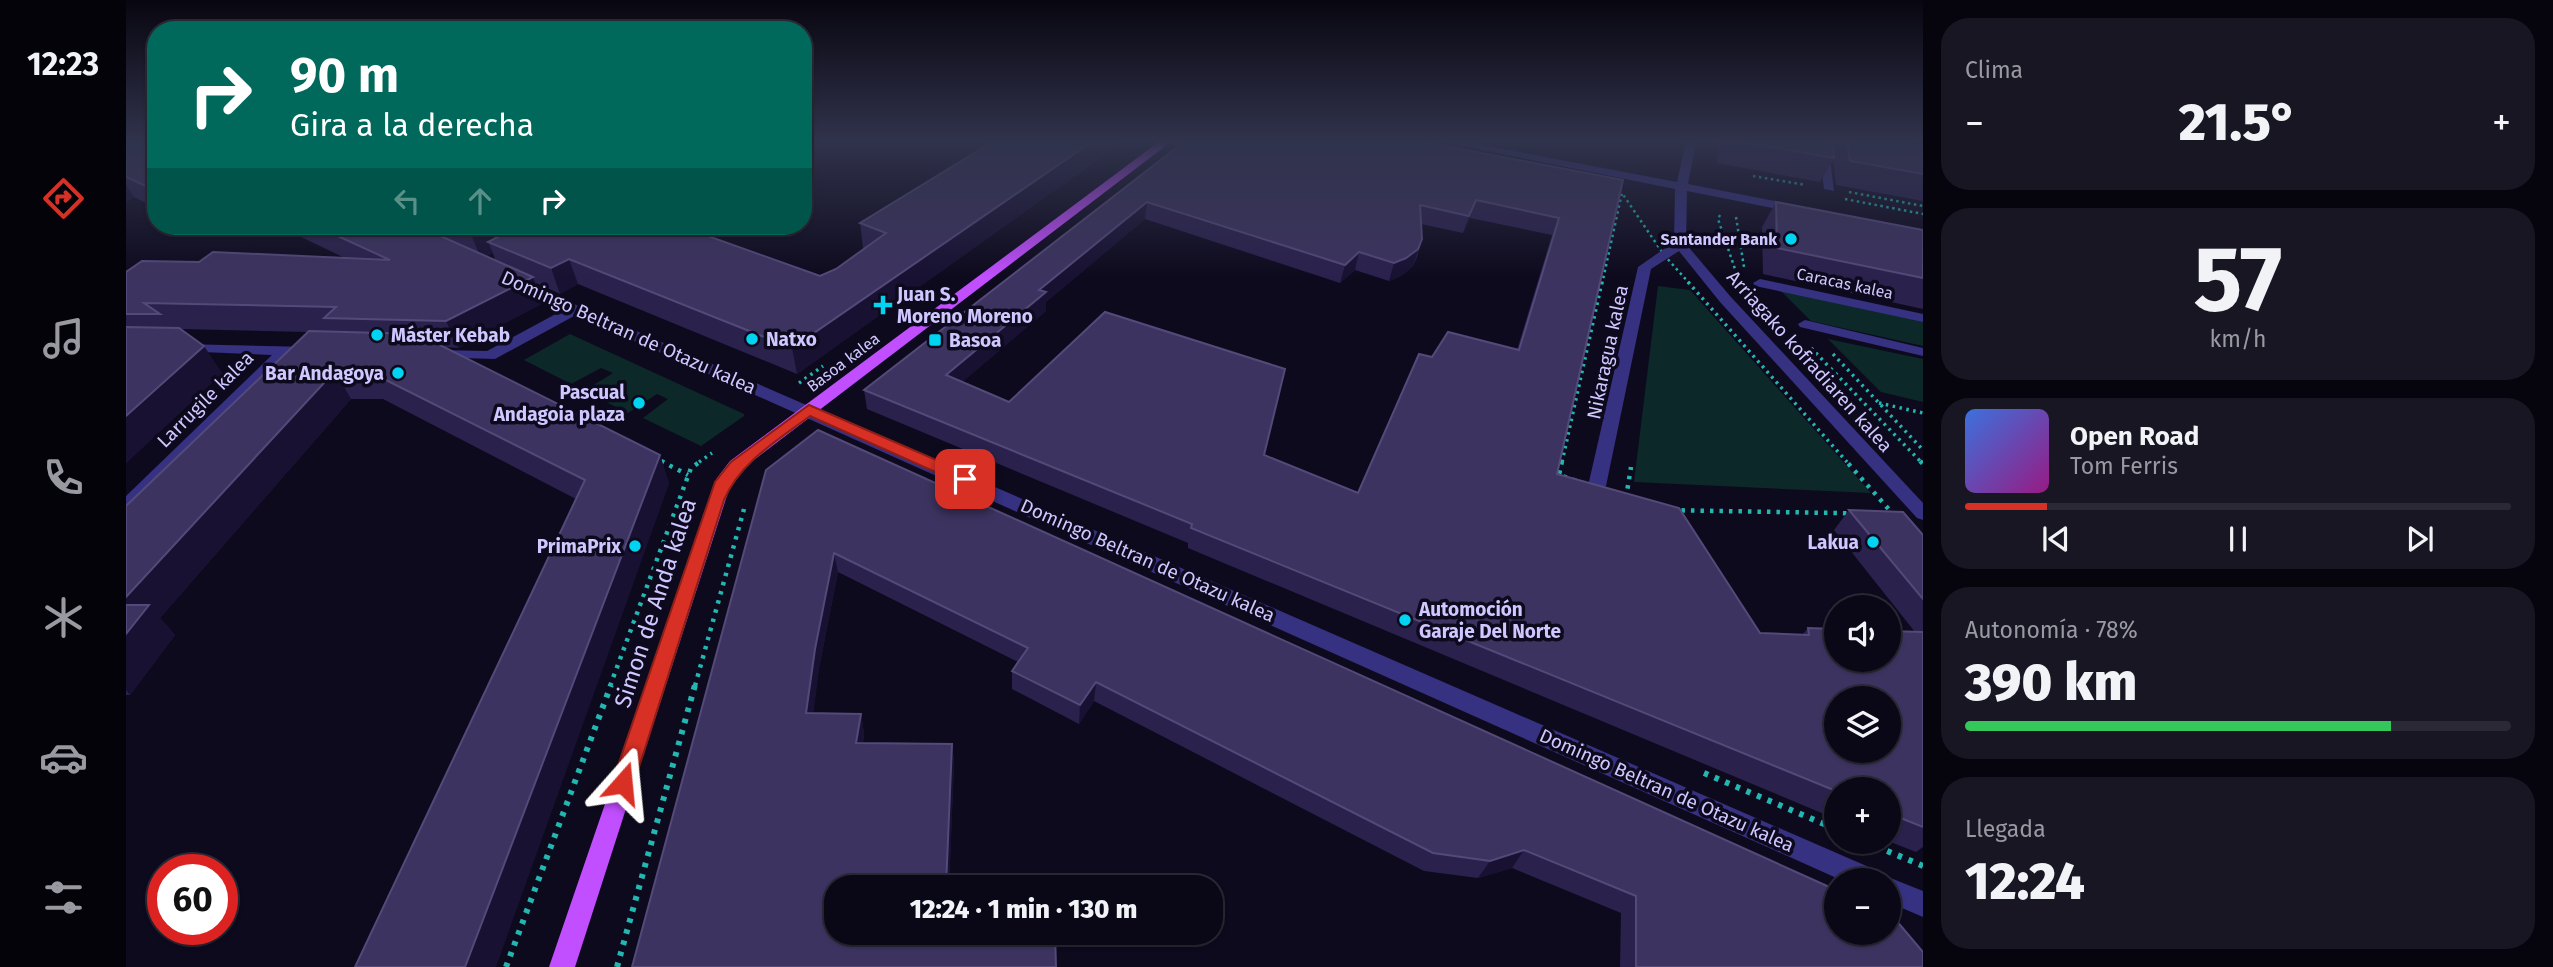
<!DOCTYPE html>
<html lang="es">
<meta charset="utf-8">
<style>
:root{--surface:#0a0816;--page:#181623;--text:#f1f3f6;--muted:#999aa1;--line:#2a2935;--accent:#d93025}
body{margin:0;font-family:"Fira Sans",sans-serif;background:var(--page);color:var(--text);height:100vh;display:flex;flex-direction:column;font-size:26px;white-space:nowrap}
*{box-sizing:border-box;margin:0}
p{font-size:23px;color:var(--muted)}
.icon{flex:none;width:38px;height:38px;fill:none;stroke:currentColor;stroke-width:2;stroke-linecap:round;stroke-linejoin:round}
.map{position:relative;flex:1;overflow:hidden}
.details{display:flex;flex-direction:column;gap:18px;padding:18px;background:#06040c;width:630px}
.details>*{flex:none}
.banner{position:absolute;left:21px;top:21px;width:665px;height:214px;border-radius:28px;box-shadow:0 2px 5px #0004,0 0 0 2px var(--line);background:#00695c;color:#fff;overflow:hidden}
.fabs{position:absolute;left:1698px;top:595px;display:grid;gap:14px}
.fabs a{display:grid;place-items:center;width:77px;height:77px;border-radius:50%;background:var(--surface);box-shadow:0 2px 5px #0004,0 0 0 2px var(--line);font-size:35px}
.speed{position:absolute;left:21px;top:854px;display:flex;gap:14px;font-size:35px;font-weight:700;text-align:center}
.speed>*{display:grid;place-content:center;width:91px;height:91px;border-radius:50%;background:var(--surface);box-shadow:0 2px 5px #0004,0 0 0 2px var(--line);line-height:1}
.speed .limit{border:10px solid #d22;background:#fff;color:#111}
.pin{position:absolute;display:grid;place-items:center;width:60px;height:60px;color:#fff;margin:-30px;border-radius:14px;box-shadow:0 4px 10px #0006}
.me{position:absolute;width:77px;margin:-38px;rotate:18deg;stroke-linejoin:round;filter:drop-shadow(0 0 5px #0008)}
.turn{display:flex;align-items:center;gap:24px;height:147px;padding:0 28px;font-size:32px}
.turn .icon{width:91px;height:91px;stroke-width:2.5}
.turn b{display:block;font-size:49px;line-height:60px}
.lanes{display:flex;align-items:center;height:66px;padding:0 28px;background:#0003;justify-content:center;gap:35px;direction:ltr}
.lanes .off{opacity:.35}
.big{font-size:52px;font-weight:800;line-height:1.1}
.details .card{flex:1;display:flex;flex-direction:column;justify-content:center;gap:10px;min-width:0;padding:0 24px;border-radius:28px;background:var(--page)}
.details .dial{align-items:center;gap:0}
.dial b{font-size:91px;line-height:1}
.song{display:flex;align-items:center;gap:21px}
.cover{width:84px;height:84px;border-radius:10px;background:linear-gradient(135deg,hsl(220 70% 55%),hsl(310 70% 35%))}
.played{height:7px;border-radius:4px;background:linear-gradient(90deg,var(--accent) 15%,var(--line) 15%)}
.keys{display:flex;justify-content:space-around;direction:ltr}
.heat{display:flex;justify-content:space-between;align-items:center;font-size:38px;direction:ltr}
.charge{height:10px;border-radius:5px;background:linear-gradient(90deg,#34c759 78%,var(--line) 0)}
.trip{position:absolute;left:698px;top:875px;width:399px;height:70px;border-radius:28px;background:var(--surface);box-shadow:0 2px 5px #0004,0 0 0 2px var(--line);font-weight:800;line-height:70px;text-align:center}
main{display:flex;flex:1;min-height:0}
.tab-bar{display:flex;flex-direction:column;width:126px;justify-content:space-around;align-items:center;background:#040309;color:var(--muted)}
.tab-bar .icon{width:49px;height:49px}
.tab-bar .active{color:var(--accent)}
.tab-bar b{font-size:32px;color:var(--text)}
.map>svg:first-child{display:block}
</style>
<main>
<nav class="tab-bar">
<b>12:23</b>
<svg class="icon active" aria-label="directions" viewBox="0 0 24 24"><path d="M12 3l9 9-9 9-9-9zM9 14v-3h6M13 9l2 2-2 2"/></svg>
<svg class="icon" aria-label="music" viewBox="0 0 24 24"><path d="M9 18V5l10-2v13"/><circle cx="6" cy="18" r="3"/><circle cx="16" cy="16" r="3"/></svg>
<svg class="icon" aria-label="phone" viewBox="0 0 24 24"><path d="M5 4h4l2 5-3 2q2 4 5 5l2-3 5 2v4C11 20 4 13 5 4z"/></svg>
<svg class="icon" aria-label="climate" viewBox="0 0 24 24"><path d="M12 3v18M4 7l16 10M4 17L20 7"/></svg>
<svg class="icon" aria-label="car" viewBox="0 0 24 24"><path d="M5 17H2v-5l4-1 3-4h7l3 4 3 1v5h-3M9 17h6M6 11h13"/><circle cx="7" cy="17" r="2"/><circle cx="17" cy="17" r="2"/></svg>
<svg class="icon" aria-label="filters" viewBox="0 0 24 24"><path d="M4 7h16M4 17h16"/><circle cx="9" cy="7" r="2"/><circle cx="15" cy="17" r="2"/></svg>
</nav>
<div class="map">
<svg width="1797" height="967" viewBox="0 0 1797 967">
<rect width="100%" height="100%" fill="#0e0a1e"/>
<g fill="#0d2828">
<path d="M1532,286L1564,290L1745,493L1508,482Z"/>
<path d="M1654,290L1797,321V346L1685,321Z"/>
<path d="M444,334L618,414V416L575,446L517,418L542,399L531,394L502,413L458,391L487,373L475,368L445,384L398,360Z"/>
<path d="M1702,339L1797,359V402L1755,392Z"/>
</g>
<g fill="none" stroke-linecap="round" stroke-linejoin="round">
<g stroke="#23b7b1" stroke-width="2.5" stroke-dasharray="2.5 3.5" stroke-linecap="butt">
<path d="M1627,176L1680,185"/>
<path d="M1723,192L1797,206"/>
<path d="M1719,199L1797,214"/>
<path d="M1594,215L1592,219L1610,272"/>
<path d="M1610,217L1618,267"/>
<path d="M1476,284L1496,193L1538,255L1564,284"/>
</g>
<g stroke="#23b7b1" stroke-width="3.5" stroke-dasharray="2.5 4.5" stroke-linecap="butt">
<path d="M1562,282L1721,462"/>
<path d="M1685,348L1795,462"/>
<path d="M1707,354L1797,450"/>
<path d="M673,383L697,366"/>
<path d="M1753,403L1797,413"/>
<path d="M532,459L538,462"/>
<path d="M573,462L586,453"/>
<path d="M1436,462L1476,282"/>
</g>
<g stroke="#23b7b1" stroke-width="4.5" stroke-dasharray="3.5 6" stroke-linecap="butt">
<path d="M535,461L562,475"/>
<path d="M1436,461L1433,475L1537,510L1767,514L1720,461"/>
<path d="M1794,461L1797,464"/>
<path d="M1500,498L1505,467"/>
<path d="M484,686L565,468L575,461"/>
<path d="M569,686L618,509"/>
</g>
<g stroke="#23b7b1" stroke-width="6" stroke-dasharray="4.5 7" stroke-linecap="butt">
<path d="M1578,773L1710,829"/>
<path d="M1740,842L1797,866"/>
<path d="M380,967L485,685"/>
<path d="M491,967L569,685"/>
</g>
<g fill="#363181" fill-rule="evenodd">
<path d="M1312,141H1335L1551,182L1560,141H1570L1562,184L1675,206L1677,209L1671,213L1561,191L1560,244L1604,296L1797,503V520L1791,518L1594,302L1553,251L1525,269L1480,486L1471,492L1465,490L1462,486L1512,267L1548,242L1549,189Z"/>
<path d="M1692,141H1702L1708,191L1698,189Z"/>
<path d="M1634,279L1797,314V322L1629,286L1627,283Z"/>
<path d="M393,280L1752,871L1755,879L1762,877L1797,891V917L1762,902V880H1715L450,315L369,359L306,357L304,354L311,350L361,351L439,309L388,287L386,284Z"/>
<path d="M1679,320L1797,348V356L1674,327L1672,324Z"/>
<path d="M56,344L185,347L192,351L185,355H162L6,511L0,513V496L146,355L51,351L49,348L51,345Z"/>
</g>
<path fill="#c14eff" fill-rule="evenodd" d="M1034,141H1046L616,469L605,483L449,967H423L591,478L604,461Z"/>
</g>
<g fill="#2b214d" fill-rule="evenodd">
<path d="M0,141H30V208L8,197L0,202Z"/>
<path d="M868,141H998L671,374L452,284L434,294L410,283L417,303L332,348L318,347L534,455L543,484L450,499L257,399H225L34,618L49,635L4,695H0V506L182,332L55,329L96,373L0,463V272L73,262L219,258L152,226H554L694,276L710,269L738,248H737L734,223ZM367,253L369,260L361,256Z"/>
<path d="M1059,141L1497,180L1431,474L1634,633L1677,634L1682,628L1789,632L1708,530L1723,510L1797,535V847L1790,852L1762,841V789H1710V819L1062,548V543L741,409L738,390ZM1344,218L1426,235L1391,350L1306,357L1232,493L1138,455L1155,388L883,402L836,382L920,311V302L1019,219L1214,283L1229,270L1263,281L1275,276L1287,266L1291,257L1296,239L1295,224L1337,233Z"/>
<path d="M1592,141H1770L1797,147V201L1710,185L1707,160L1694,182L1591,163Z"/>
<path d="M1650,202L1797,230V309L1637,274L1636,227Z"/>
<path d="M692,430L1710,890V933H1762V913L1765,914L1797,952V967H1494L1495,913L1386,868L1352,878L1298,871L968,701L953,724L886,689V671L892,662L712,572L693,668L687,713L735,714L738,733L737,743L826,744L828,762L823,887H710V933H821V942L861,933H929L930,967H506L640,470Z"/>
</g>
<g fill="#181132">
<path d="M967,141H998L671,374L666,348Z"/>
<path d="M0,184L8,197L0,202Z"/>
<path d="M1350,200L1344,218L1337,233L1343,216Z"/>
<path d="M1021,202L1019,219L920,302V311L821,395L820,375L913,290Z"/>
<path d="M363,226H422L362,242L367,253L355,259L345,234Z"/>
<path d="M1296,239L1287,266L1275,276L1263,281L1268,263Z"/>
<path d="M1233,252L1229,270L1214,283L1219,265Z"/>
<path d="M443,259L452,284L434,294L425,268Z"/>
<path d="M407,277L417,303L332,348L320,321Z"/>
<path d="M78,346L96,373L0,463V416Z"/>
<path d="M209,371L225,399L34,618L49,635L4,695L0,690V597Z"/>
<path d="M534,455L543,484L370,967H339Z"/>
<path d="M708,553L712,572L693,668L685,732L680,713L689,649Z"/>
<path d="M970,682L968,701L953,724L954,705Z"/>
<path d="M735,714L738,733L734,762L730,743Z"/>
<path d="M826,744L828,762L823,887H820Z"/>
<path d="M1398,850L1386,868L1352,878L1364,861Z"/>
<path d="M818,933H821L820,959L818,942Z"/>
</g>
<g fill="#3d3360" stroke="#544a79" stroke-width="2" fill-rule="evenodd">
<path d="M0,141H30V191L0,177Z"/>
<path d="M868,141H967L666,348L443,259L425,268L362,242L393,226H554L694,276L710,269L760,233L734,223Z"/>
<path d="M1059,141H1293L1497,180L1431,474L1553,508L1634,633L1683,635L1682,628L1710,629V660H1762V631L1797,632V827L1762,813V789H1710V791L1065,528L1066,524L738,390ZM1350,200L1433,218L1393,350L1322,332L1306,357L1293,354L1232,493L1138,455L1159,369L979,312L883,402L820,375L920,292L913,290L1021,202L1219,265L1233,252L1268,263L1280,258L1292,249L1296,239L1294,205L1343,216ZM1710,698H1762V751H1710Z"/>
<path d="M1611,141H1706L1708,158Z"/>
<path d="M1721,141H1770L1797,147V174L1724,161Z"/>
<path d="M1650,202L1797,230V278L1651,248Z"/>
<path d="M190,226H292L407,277L320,321L198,318L210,307L18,303L34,314H0V272L16,261L73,262L87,252L264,260Z"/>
<path d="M324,226H363L345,234Z"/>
<path d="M0,327L53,328L78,346L0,416Z"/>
<path d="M183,331L292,334L534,455L339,967H229L459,480L242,371H209L0,597V506Z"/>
<path d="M692,430L1710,890V933H1762V913L1765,914L1797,952V967H1510V896L1398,850L1364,861L1307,853L970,682L954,705L886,671L902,648L708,553L689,649L680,713L735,714L730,743L826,744L820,887H710V933H818V942L861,933H929L930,967H506L640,470Z"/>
<path d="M1723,510L1777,512L1797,535V599Z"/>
<path d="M0,605H23L0,634Z"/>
</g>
<linearGradient id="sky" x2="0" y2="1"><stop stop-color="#080610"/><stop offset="0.51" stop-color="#30334c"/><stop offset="1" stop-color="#30334c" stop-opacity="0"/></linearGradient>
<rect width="1797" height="277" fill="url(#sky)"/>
<path fill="#d93025" stroke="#8d1f18" stroke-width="2" d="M683,405L845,475L847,479L845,483H834L684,416C652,440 614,462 598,500L508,783L505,790L497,793L489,790L486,783L589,482L605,462Z"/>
<g fill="#00d4f2" stroke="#0e0a1e" stroke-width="2.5">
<circle cx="1665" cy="239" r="7"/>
<path d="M753.5 294.5h7v7h7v7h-7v7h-7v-7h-7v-7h7z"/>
<circle cx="251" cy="335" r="7"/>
<circle cx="626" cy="339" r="7"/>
<rect x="802" y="333" width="14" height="14" rx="3.5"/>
<circle cx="272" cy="373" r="7"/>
<circle cx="513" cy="403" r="7"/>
<circle cx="1747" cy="542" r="7"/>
<circle cx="509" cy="546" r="7"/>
<circle cx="1279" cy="620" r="7"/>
</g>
<g text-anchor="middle" stroke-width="7" stroke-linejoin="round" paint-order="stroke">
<g font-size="16" font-weight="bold" fill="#cfc7ff" stroke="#0e0a1e" text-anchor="end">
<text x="1651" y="245">Santander Bank</text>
</g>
<g font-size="16" fill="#cfc7ff" stroke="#0e0a1e">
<text transform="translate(1719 283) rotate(12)" y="6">Caracas kalea</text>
<text transform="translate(717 362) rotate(-37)" y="6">Basoa kalea</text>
</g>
<g font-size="19" font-weight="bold" fill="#cfc7ff" stroke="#0e0a1e" text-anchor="start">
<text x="771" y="301">Juan S.<tspan x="771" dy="22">Moreno Moreno</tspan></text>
<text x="265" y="342">Máster Kebab</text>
<text x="640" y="346">Natxo</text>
<text x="823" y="347">Basoa</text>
<text x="258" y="380" text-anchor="end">Bar Andagoya</text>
<text x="499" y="399" text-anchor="end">Pascual<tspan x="499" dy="22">Andagoia plaza</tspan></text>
<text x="1733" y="549" text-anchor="end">Lakua</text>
<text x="495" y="553" text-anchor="end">PrimaPrix</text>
<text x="1293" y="616">Automoción<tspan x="1293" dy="22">Garaje Del Norte</tspan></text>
</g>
<g font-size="19" fill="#cfc7ff" stroke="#0e0a1e">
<text transform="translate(503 332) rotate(24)" y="7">Domingo Beltran de Otazu kalea</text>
<text transform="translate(1481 352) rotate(-78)" y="7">Nikaragua kalea</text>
<text transform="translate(1684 361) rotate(48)" y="7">Arriagako kofradiaren kalea</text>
<text transform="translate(79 399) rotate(-45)" y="7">Larrugile kalea</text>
<text transform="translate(1022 560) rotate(24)" y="7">Domingo Beltran de Otazu kalea</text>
<text transform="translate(1541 790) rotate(24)" y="7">Domingo Beltran de Otazu kalea</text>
</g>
<g font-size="23" fill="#cfc7ff" stroke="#0e0a1e">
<text transform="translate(529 603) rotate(-72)" y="8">Simon de Anda kalea</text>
</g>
</g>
</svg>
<div class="fabs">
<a><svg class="icon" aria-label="sound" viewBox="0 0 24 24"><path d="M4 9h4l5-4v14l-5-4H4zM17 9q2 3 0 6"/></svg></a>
<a><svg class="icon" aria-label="layers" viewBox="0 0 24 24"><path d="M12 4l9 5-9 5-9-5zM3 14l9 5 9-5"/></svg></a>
<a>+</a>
<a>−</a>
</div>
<div class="speed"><div class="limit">60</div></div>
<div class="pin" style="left:839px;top:479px;background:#d93025"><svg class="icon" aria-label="arrive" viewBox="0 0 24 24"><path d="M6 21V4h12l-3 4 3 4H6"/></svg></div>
<svg class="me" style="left:497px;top:783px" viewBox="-20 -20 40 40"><path d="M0-17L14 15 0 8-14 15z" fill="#d93025" stroke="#fff" stroke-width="4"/></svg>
<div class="trip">12:24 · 1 min · 130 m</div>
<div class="banner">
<div class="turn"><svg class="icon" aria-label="right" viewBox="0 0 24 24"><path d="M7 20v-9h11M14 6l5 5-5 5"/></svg><div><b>90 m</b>Gira a la derecha</div></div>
<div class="lanes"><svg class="icon off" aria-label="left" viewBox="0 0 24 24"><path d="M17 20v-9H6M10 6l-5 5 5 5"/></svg><svg class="icon off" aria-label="ahead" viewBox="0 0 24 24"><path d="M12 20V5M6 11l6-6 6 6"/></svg><svg class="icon" aria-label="right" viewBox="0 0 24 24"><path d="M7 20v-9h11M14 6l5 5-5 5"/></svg></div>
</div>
</div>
<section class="details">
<div class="card"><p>Clima</p>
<div class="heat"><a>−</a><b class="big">21.5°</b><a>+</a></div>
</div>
<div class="card dial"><b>57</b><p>km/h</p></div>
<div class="card">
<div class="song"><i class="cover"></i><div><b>Open Road</b><p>Tom Ferris</p></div></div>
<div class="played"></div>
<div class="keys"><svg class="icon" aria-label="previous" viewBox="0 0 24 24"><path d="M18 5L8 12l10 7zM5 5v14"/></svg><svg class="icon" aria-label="pause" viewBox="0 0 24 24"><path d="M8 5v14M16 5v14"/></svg><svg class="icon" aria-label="next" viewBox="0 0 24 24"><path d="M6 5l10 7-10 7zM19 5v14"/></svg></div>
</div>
<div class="card"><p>Autonomía · 78%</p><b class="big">390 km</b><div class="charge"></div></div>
<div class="card"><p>Llegada</p><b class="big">12:24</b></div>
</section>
</main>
